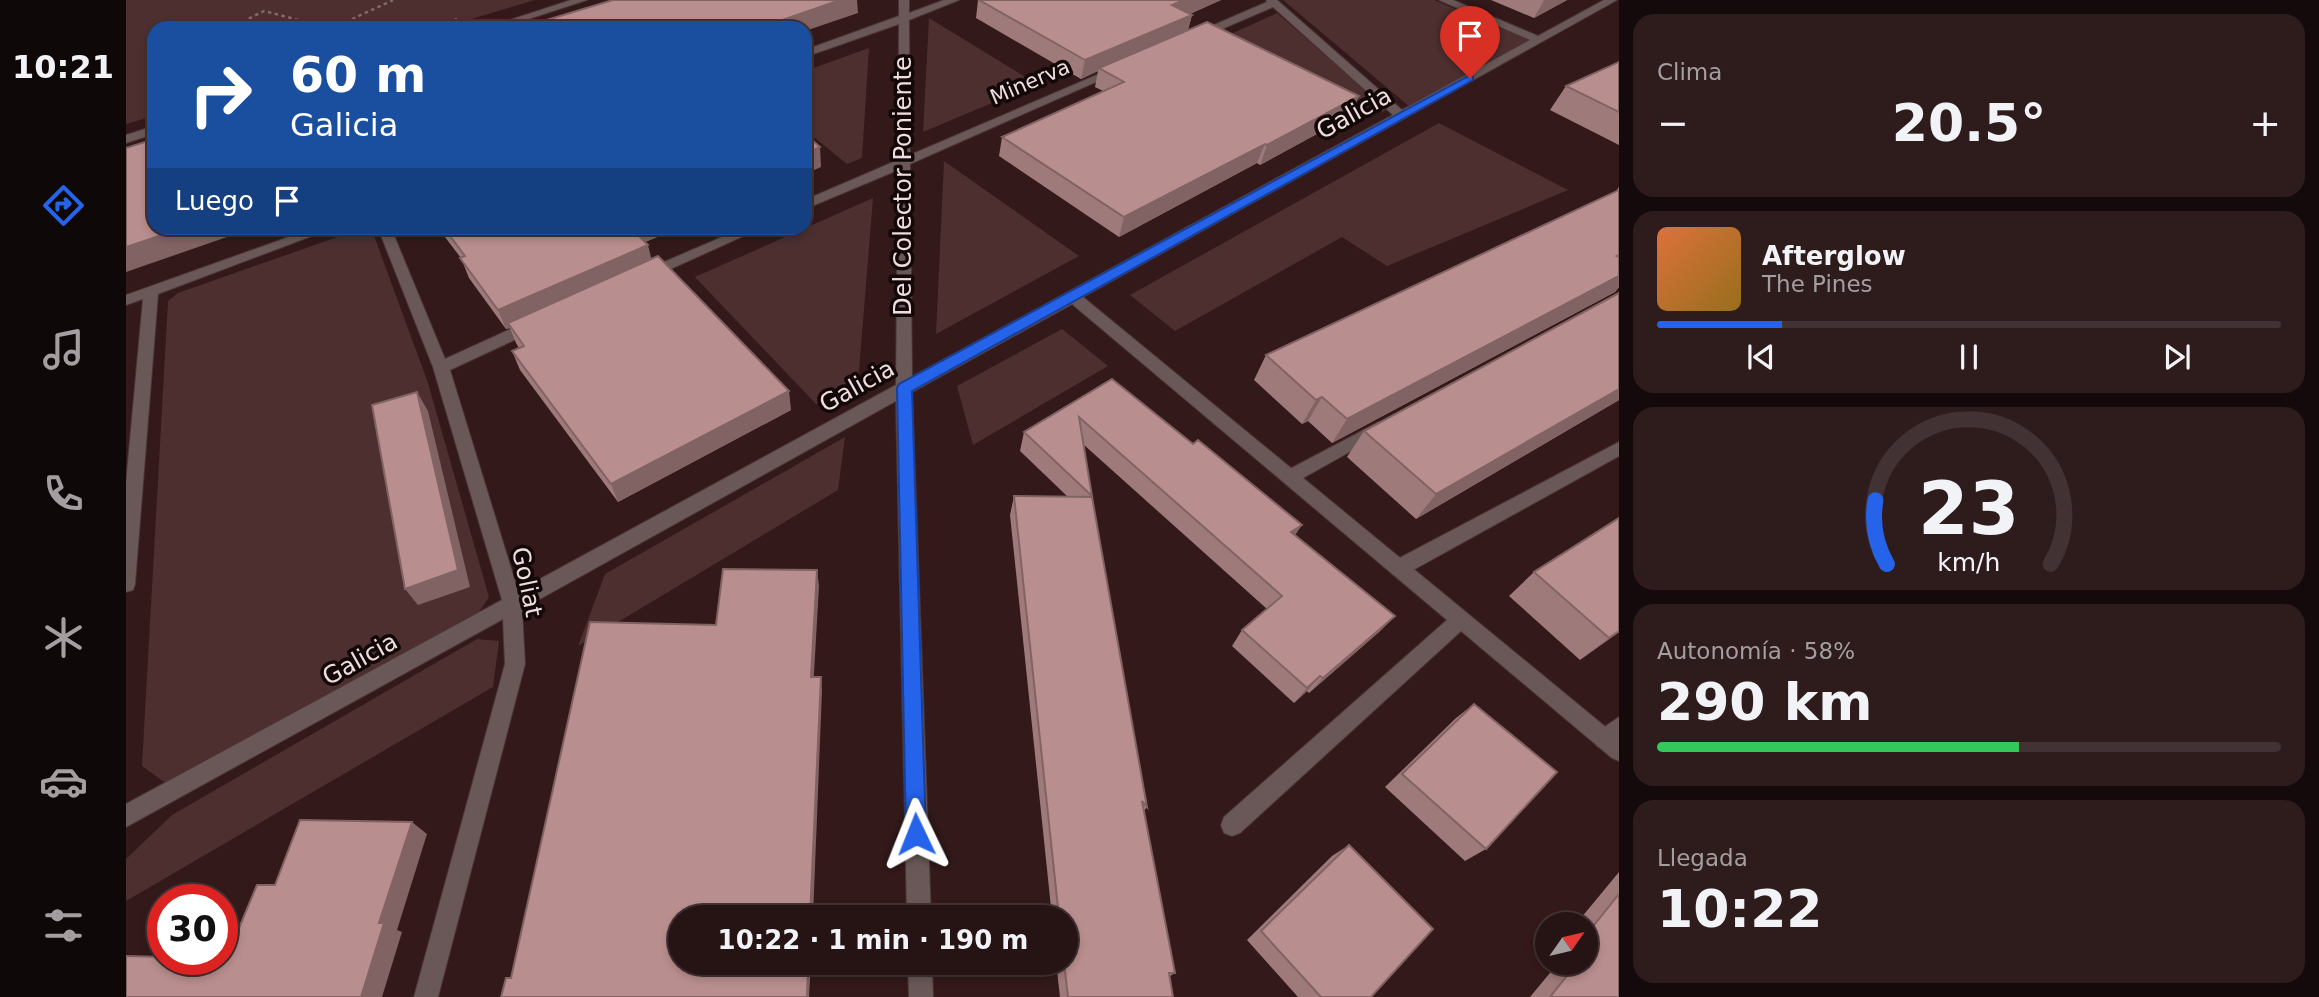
<!DOCTYPE html>
<html lang="es">
<meta charset="utf-8">
<style>
:root{--surface:#261314;--page:#2e1c1d;--text:#f1f3f6;--muted:#a49ea0;--line:#423234;--accent:#2563eb}
body{margin:0;font-family:"DejaVu Sans",sans-serif;background:var(--page);color:var(--text);height:100vh;display:flex;flex-direction:column;font-size:26px;white-space:nowrap}
*{box-sizing:border-box;margin:0}
p{font-size:23px;color:var(--muted)}
.icon{flex:none;width:38px;height:38px;fill:none;stroke:currentColor;stroke-width:2;stroke-linecap:round;stroke-linejoin:round}
.map{position:relative;flex:1;overflow:hidden}
.side{display:flex;flex-direction:column;gap:14px;padding:14px;background:#150a0b;width:700px}
.side>*{flex:none}
.guide{position:absolute;left:21px;top:21px;width:665px;height:214px;border-radius:21px;box-shadow:0 4px 10px #0003,0 0 0 2px var(--line);background:#1a4fa0;color:#fff;overflow:hidden}
.needle{width:46px;rotate:56deg}
.buttons{position:absolute;left:1409px;top:912px;display:grid;gap:14px}
.buttons a{display:grid;place-items:center;width:63px;height:63px;border-radius:50%;background:var(--surface);box-shadow:0 4px 10px #0003,0 0 0 2px var(--line);font-size:35px}
.speed{position:absolute;left:21px;top:884px;display:flex;gap:14px;font-size:35px;font-weight:700;text-align:center}
.speed>*{display:grid;place-content:center;width:91px;height:91px;border-radius:50%;background:var(--surface);box-shadow:0 4px 10px #0003,0 0 0 2px var(--line);line-height:1}
.speed .limit{border:10px solid #d22;background:#fff;color:#111}
.pin{position:absolute;display:grid;place-items:center;width:60px;height:60px;color:#fff;margin:-72px -30px;border-radius:50% 50% 50% 0;rotate:-45deg;box-shadow:0 0 7px #0007}
.pin .icon{rotate:45deg}
.me{position:absolute;width:77px;margin:-38px;rotate:358deg;stroke-linejoin:round;filter:drop-shadow(0 0 5px #0008)}
.turn{display:flex;align-items:center;gap:24px;height:147px;padding:0 28px;font-size:32px}
.turn .icon{width:91px;height:91px;stroke-width:2.5}
.turn b{display:block;font-size:49px;line-height:60px}
.then{display:flex;align-items:center;height:66px;padding:0 28px;background:#0003;gap:14px;font-size:26px}
.big{font-size:52px;font-weight:700;line-height:1.1}
.side .card{flex:1;display:flex;flex-direction:column;justify-content:center;gap:10px;min-width:0;padding:0 24px;border-radius:21px;background:var(--page)}
.side .dial{align-items:center;gap:0}
.dial svg{height:182px;overflow:visible;fill:none;stroke:var(--line);stroke-width:7;stroke-linecap:round;text-anchor:middle}
.dial text{fill:var(--text);stroke:none}
.song{display:flex;align-items:center;gap:21px}
.cover{width:84px;height:84px;border-radius:10px;background:linear-gradient(135deg,hsl(20 70% 55%),hsl(40 70% 35%))}
.played{height:7px;border-radius:4px;background:linear-gradient(90deg,var(--accent) 20%,var(--line) 20%)}
.keys{display:flex;justify-content:space-around;direction:ltr}
.heat{display:flex;justify-content:space-between;align-items:center;font-size:38px;direction:ltr}
.charge{height:10px;border-radius:5px;background:linear-gradient(90deg,#34c759 58%,var(--line) 0)}
.trip{position:absolute;left:542px;top:905px;width:410px;height:70px;border-radius:35px;background:var(--surface);box-shadow:0 4px 10px #0003,0 0 0 2px var(--line);font-weight:700;line-height:70px;text-align:center}
main{display:flex;flex:1;min-height:0}
.menu{display:flex;flex-direction:column;width:126px;justify-content:space-around;align-items:center;background:#0f0808;color:var(--muted)}
.menu .icon{width:49px;height:49px}
.menu .active{color:var(--accent)}
.menu b{font-size:32px;color:var(--text)}
.map>svg:first-child{display:block}
</style>
<main>
<nav class="menu">
<b>10:21</b>
<svg class="icon active" aria-label="directions" viewBox="0 0 24 24"><path d="M12 3l9 9-9 9-9-9zM9 14v-3h6M13 9l2 2-2 2"/></svg>
<svg class="icon" aria-label="music" viewBox="0 0 24 24"><path d="M9 18V5l10-2v13"/><circle cx="6" cy="18" r="3"/><circle cx="16" cy="16" r="3"/></svg>
<svg class="icon" aria-label="phone" viewBox="0 0 24 24"><path d="M5 4h4l2 5-3 2q2 4 5 5l2-3 5 2v4C11 20 4 13 5 4z"/></svg>
<svg class="icon" aria-label="climate" viewBox="0 0 24 24"><path d="M12 3v18M4 7l16 10M4 17L20 7"/></svg>
<svg class="icon" aria-label="car" viewBox="0 0 24 24"><path d="M5 17H2v-5l4-1 3-4h7l3 4 3 1v5h-3M9 17h6M6 11h13"/><circle cx="7" cy="17" r="2"/><circle cx="17" cy="17" r="2"/></svg>
<svg class="icon" aria-label="filters" viewBox="0 0 24 24"><path d="M4 7h16M4 17h16"/><circle cx="9" cy="7" r="2"/><circle cx="15" cy="17" r="2"/></svg>
</nav>
<div class="map">
<svg width="1493" height="997" viewBox="0 0 1493 997">
<rect width="100%" height="100%" fill="#33191a"/>
<g fill="#4d2f30">
<path d="M0,0H409L315,28H28V116L0,124Z"/>
<path d="M1157,0H1308L1406,41L1284,107Z"/>
<path d="M1151,13L1261,109L1257,112L1105,34Z"/>
<path d="M803,18L911,84L797,132Z"/>
<path d="M743,48L736,158L721,164L679,130V71Z"/>
<path d="M1313,123L1442,190L1261,266L1216,237L1049,331L1004,295Z"/>
<path d="M818,161L953,256L810,334Z"/>
<path d="M747,198L732,383L690,404L569,277Z"/>
<path d="M237,228L247,233L302,383L363,597L348,620L41,784L16,766L42,301L52,293Z"/>
<path d="M936,329L982,366L847,445L831,386Z"/>
<path d="M719,437L712,490L452,646L479,574Z"/>
<path d="M351,639L373,641L367,687L0,901V859L46,815Z"/>
</g>
<g fill="none" stroke-linecap="round" stroke-linejoin="round">
<defs>
<g id="service">
<path d="M1253,422L1261,428L1259,432L1170,482H1158L1155,477L1158,472Z"/>
<path d="M1493,442V456L1280,574L1273,576L1266,574L1264,568L1266,562Z"/>
<path d="M1493,717V740L1478,749L1471,746L1467,739L1471,732Z"/>
</g>
<g id="minor">
<path d="M773,0H783V13L818,0H833L783,20L784,155L987,68L997,70L784,164L786,377L1267,115L1147,7L1075,38H1067V34L1141,2L1140,0H1151L1276,110L1404,40L1313,0H1327L1412,36L1478,0H1491L957,297L1493,738V761L1486,758L1335,631L1114,833L1106,836L1098,833L1095,825L1098,817L1321,620L946,304L786,392L805,917H781L770,401L396,609L399,664L312,997H288L379,664L377,619L0,827V804L376,600L307,367L252,228H265L319,359L402,321L407,320L414,325L412,329L324,370L392,591L770,385L772,170L679,209V200L772,160L773,24L679,57V50L773,16Z"/>
<path d="M188,228H207L32,294L9,584L7,590L0,592V483L17,299L0,305V295Z"/>
<path d="M617,228H635L527,277H517L515,274L517,271Z"/>
<path d="M782,962H806L807,997H783Z"/>
</g>
<g id="tertiary">
<path d="M445,0H461L375,28H359Z"/>
<path d="M28,126V134L0,143V135Z"/>
</g>
</defs>
<use href="#service" stroke="#4d3435" stroke-width="2"/>
<use href="#minor" stroke="#4d3435" stroke-width="2"/>
<use href="#tertiary" stroke="#4d3435" stroke-width="2"/>
<g stroke="#816a6b" stroke-width="2.5" stroke-dasharray="3.5 3.5" stroke-linecap="butt">
<path d="M104,28L138,11L203,28"/>
<path d="M207,28L267,0"/>
<path d="M302,28L331,19"/>
</g>
<use href="#service" fill="#695857" fill-rule="evenodd"/>
<use href="#minor" fill="#695857" fill-rule="evenodd"/>
<use href="#tertiary" fill="#695857" fill-rule="evenodd"/>
</g>
<g fill="#9f7a7a">
<path d="M852,0H1095L1064,14L1066,15L1062,30L1233,96L1224,116L1134,165L1131,163L993,237L873,156L876,137L977,91L969,87L972,71L955,79L850,18Z"/>
<path d="M1365,0H1441L1408,18Z"/>
<path d="M1493,62V145L1424,110L1440,86Z"/>
<path d="M1493,187V287L1489,292L1206,443L1182,421L1176,424L1128,380L1140,355L1490,191Z"/>
<path d="M312,228H553L519,242L525,259L665,410L492,502L394,370L386,351L393,348L390,343L384,328L380,329L343,278L335,258Z"/>
<path d="M1493,293V400L1290,519L1221,457L1238,431Z"/>
<path d="M986,379L1169,535L1269,616L1253,632L1183,693L1181,691L1168,703L1106,646L1116,630L1141,609L958,445L966,497L1021,807L1018,811L1049,973L1044,976L1047,997H934L930,962H940V917H926L884,515L888,496L942,497L894,451L898,432Z"/>
<path d="M1493,518V632L1454,660L1383,596L1408,572Z"/>
<path d="M1348,704L1360,849L1339,861L1259,787L1330,718Z"/>
<path d="M1223,845L1245,997H1172L1121,940L1206,856Z"/>
<path d="M1493,872V997H1404L1433,962H1460V924H1450Z"/>
</g>
<g fill="#826363">
<path d="M714,0H731L732,13L679,31V28H633Z"/>
<path d="M1058,0H1095L1041,24L1046,5Z"/>
<path d="M1418,0H1441L1408,18Z"/>
<path d="M1066,15L1061,33L973,68L972,71L955,79L959,60Z"/>
<path d="M1233,96L1224,116L1134,165L1141,145Z"/>
<path d="M1139,144L1131,163L993,237L998,217Z"/>
<path d="M694,147L695,167L679,174V154Z"/>
<path d="M57,228H127L0,272V247Z"/>
<path d="M504,228H553L509,246Z"/>
<path d="M522,245L527,265L382,323L384,328L380,329L372,310Z"/>
<path d="M1493,276V287L1489,292L1206,443L1221,419Z"/>
<path d="M1493,389V400L1290,519L1310,494Z"/>
<path d="M663,391L665,410L492,502L485,484Z"/>
<path d="M291,392L302,411L344,587L292,605L279,589Z"/>
<path d="M1196,397L1182,421L1176,424L1190,400Z"/>
<path d="M1176,525L1164,543L1165,532Z"/>
<path d="M691,570L693,586L687,691L685,677Z"/>
<path d="M1269,616L1253,632L1183,693L1197,678Z"/>
<path d="M1493,631V632L1454,660L1483,638Z"/>
<path d="M1194,676L1181,691L1168,703L1181,688Z"/>
<path d="M695,677L696,691L687,917H684Z"/>
<path d="M286,822L301,834L271,930L276,932L256,997H235L253,923Z"/>
<path d="M682,962H685L683,997H681Z"/>
</g>
<g fill="#b98e8e" stroke="#826363" stroke-width="2">
<path d="M487,0H714L633,28H394Z"/>
<path d="M853,0H1058L1046,5L1066,15L959,60Z"/>
<path d="M1081,22L1233,96L1141,145L1139,144L998,217L876,137L998,82L973,68Z"/>
<path d="M1493,62V112L1440,86Z"/>
<path d="M679,134L694,147L679,154Z"/>
<path d="M28,139V228H57L0,247V148Z"/>
<path d="M1493,190V255L1491,256L1493,257V276L1221,419L1196,397L1190,400L1140,355Z"/>
<path d="M318,228H505L522,245L372,310L334,258L339,256Z"/>
<path d="M532,256L663,391L485,484L386,351L398,346L382,323Z"/>
<path d="M1493,293V389L1310,494L1238,431Z"/>
<path d="M986,379L1067,444L1072,440L1176,525L1165,532L1269,616L1197,678L1194,676L1181,688L1116,630L1156,596L953,417L966,496L898,432Z"/>
<path d="M291,392L332,570L279,589L246,405Z"/>
<path d="M888,496L966,497L1021,807L1016,801L1049,973H1043L1047,997H942L938,962H940V917H933Z"/>
<path d="M1493,518V631L1483,638L1408,572Z"/>
<path d="M597,569L691,570L685,677H695L684,917H555V962H682L681,997H375L380,978H385L464,622L590,625Z"/>
<path d="M1348,704L1431,772L1360,849L1276,774Z"/>
<path d="M174,820L286,822L253,923H258L235,997H0V956L37,957V959H96V957H101L131,885H149Z"/>
<path d="M1223,845L1307,929L1245,997H1195L1135,931Z"/>
<path d="M1493,894V997H1424L1452,962H1460V935Z"/>
</g>
<path fill="#2563eb" stroke="#184099" stroke-width="2" d="M1344,75L1347,76V80L786,391L800,834L797,841L790,844L783,841L780,834L771,388L773,384Z"/>
<g text-anchor="middle" stroke-width="7" stroke-linejoin="round" paint-order="stroke">
<g font-size="21" fill="#f0dddd" stroke="#130808">
<text transform="translate(904 82) rotate(-23)" y="7">Minerva</text>
</g>
<g font-size="24" fill="#f0dddd" stroke="#130808">
<text transform="translate(1228 113) rotate(-29)" y="8">Galicia</text>
<text transform="translate(777 186) rotate(-90)" y="8">Del Colector Poniente</text>
<text transform="translate(731 386) rotate(-29)" y="8">Galicia</text>
<text transform="translate(401 582) rotate(78)" y="8">Goliat</text>
<text transform="translate(234 659) rotate(-29)" y="8">Galicia</text>
</g>
</g>
</svg>
<div class="buttons">
<a><svg class="needle" viewBox="-14 -14 28 28"><path d="M0-13l5 13h-10z" fill="#e53935"/><path d="M0 13l5-13h-10z" fill="#a49ea0"/></svg></a>
</div>
<div class="speed"><div class="limit">30</div></div>
<div class="pin" style="left:1344px;top:78px;background:#d93025"><svg class="icon" aria-label="arrive" viewBox="0 0 24 24"><path d="M6 21V4h12l-3 4 3 4H6"/></svg></div>
<svg class="me" style="left:790px;top:834px" viewBox="-20 -20 40 40"><path d="M0-17L14 15 0 8-14 15z" fill="#2563eb" stroke="#fff" stroke-width="4"/></svg>
<div class="trip">10:22 · 1 min · 190 m</div>
<div class="guide">
<div class="turn"><svg class="icon" aria-label="right" viewBox="0 0 24 24"><path d="M7 20v-9h11M14 6l5 5-5 5"/></svg><div><b>60 m</b>Galicia</div></div>
<div class="then">Luego<svg class="icon" aria-label="arrive" viewBox="0 0 24 24"><path d="M6 21V4h12l-3 4 3 4H6"/></svg></div>
</div>
</div>
<section class="side">
<div class="card"><p>Clima</p>
<div class="heat"><a>−</a><b class="big">20.5°</b><a>+</a></div>
</div>
<div class="card">
<div class="song"><i class="cover"></i><div><b>Afterglow</b><p>The Pines</p></div></div>
<div class="played"></div>
<div class="keys"><svg class="icon" aria-label="previous" viewBox="0 0 24 24"><path d="M18 5L8 12l10 7zM5 5v14"/></svg><svg class="icon" aria-label="pause" viewBox="0 0 24 24"><path d="M8 5v14M16 5v14"/></svg><svg class="icon" aria-label="next" viewBox="0 0 24 24"><path d="M6 5l10 7-10 7zM19 5v14"/></svg></div>
</div>
<div class="card dial"><svg viewBox="0 0 100 80">
<path d="M14 69A42 42 0 1 1 86 69"/>
<path d="M14 69A42 42 0 0 1 9 41" stroke="#2563eb"/>
<text x="50" y="56" font-size="32" font-weight="700">23</text>
<text x="50" y="72" font-size="11">km/h</text>
</svg></div>
<div class="card"><p>Autonomía · 58%</p><b class="big">290 km</b><div class="charge"></div></div>
<div class="card"><p>Llegada</p><b class="big">10:22</b></div>
</section>
</main>
